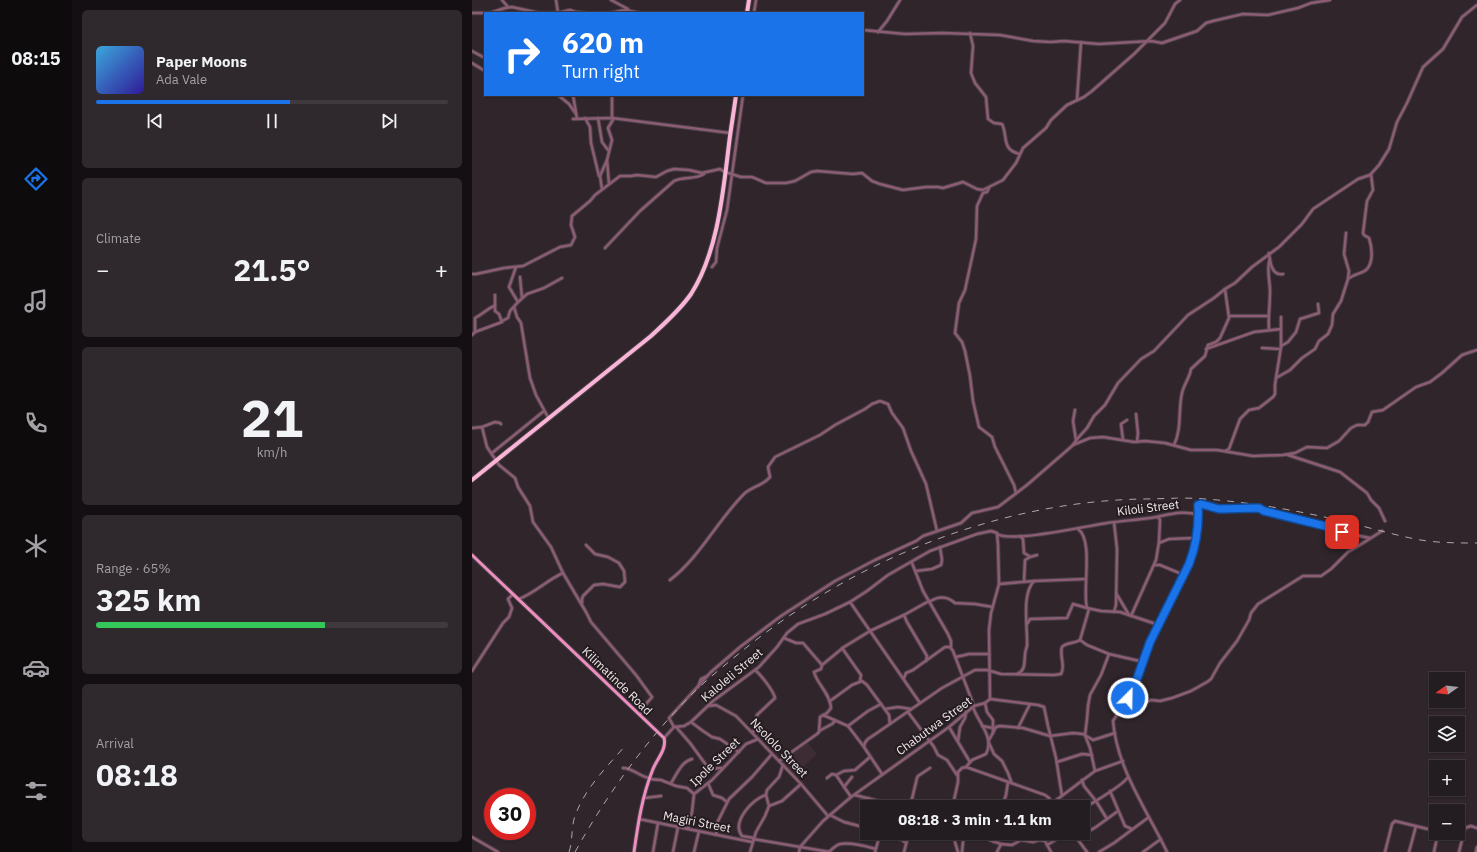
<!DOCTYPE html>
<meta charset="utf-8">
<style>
:root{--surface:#231c20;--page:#2f292d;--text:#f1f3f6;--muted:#a3a1a5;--line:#403a3e;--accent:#1a73e8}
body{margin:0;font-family:"IBM Plex Sans",sans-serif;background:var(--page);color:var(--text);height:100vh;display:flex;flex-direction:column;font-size:15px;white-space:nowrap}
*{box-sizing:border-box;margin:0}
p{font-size:13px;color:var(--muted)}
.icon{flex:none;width:22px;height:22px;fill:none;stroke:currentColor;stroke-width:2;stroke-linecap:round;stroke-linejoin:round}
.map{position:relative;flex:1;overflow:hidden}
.side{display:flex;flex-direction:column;gap:10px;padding:10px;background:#130f12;width:400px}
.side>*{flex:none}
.banner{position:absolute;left:12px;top:12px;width:380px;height:84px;border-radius:0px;box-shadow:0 1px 3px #0004,0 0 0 1px var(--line);background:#1a73e8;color:#fff;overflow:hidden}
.needle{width:26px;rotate:256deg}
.buttons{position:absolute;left:957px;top:672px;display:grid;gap:8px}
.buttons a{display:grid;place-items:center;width:36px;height:36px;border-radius:0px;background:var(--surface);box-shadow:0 1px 3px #0004,0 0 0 1px var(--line);font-size:20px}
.speed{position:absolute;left:12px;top:788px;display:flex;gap:8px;font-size:20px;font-weight:700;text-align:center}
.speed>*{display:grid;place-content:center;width:52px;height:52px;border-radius:50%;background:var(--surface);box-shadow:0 1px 3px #0004,0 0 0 1px var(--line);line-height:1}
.speed .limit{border:6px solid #d22;background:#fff;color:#111}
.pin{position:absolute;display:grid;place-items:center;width:34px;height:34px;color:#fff;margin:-17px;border-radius:8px;box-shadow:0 2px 6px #0006}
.me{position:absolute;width:44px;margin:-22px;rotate:23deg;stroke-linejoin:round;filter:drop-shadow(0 0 3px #0008)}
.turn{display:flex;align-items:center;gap:14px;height:84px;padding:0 12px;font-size:18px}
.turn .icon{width:52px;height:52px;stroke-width:2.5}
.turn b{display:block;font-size:28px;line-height:34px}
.big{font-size:30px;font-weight:800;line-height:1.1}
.side .tile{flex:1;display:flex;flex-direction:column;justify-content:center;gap:6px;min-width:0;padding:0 14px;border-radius:6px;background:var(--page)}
.side .dial{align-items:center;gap:0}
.dial b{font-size:52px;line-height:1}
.song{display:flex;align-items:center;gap:12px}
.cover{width:48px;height:48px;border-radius:6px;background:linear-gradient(135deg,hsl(200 70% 55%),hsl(250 70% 35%))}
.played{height:4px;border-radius:2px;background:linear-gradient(90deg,var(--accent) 55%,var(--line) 55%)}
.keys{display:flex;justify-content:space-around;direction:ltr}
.heat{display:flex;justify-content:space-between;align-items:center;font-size:22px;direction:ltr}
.charge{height:6px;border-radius:3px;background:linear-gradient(90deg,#34c759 65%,var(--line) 0)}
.trip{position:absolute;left:388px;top:800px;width:230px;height:40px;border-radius:0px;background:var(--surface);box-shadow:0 1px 3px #0004,0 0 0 1px var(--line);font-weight:800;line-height:40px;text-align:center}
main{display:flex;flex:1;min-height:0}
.dock{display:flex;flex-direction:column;width:72px;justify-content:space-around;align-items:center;background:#0e0b0d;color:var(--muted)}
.dock .icon{width:28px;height:28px}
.dock .current{color:var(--accent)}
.dock b{font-size:18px;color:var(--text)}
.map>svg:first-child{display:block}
</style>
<main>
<nav class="dock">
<b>08:15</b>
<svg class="icon current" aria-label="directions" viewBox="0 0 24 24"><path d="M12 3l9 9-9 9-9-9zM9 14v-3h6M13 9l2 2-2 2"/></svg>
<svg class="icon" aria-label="music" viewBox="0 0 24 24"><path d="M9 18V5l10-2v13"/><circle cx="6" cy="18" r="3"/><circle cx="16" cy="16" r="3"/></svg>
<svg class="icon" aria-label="phone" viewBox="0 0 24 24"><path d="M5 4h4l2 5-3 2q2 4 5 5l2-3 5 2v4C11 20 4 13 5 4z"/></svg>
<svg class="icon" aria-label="climate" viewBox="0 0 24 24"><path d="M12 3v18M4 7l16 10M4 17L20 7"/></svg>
<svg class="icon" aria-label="car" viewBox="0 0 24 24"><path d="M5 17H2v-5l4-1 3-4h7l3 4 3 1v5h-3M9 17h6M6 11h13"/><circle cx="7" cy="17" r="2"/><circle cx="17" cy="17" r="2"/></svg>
<svg class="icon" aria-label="filters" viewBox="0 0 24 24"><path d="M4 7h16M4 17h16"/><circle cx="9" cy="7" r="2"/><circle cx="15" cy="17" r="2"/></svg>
</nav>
<section class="side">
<div class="tile">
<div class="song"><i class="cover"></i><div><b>Paper Moons</b><p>Ada Vale</p></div></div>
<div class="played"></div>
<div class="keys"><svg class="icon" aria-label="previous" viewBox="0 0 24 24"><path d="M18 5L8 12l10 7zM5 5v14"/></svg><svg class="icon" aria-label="pause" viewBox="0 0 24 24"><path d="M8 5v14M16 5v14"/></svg><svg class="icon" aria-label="next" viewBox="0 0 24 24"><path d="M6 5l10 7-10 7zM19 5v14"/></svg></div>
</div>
<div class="tile"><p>Climate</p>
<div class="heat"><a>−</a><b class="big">21.5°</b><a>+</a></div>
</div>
<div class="tile dial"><b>21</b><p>km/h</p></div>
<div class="tile"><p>Range · 65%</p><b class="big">325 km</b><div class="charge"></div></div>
<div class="tile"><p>Arrival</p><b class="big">08:18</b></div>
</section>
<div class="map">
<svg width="1005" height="852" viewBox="0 0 1005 852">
<rect width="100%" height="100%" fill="#2f252a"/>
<path fill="#3d2c34" d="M334,741L345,754L321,776L310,763Z"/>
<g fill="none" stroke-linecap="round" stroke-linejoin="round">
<defs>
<g id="minor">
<path d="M30,0L36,7"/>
<path d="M84,0L86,13"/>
<path d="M139,0L156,9"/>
<path d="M104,12L114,13"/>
<path d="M0,13H18"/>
<path d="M18,13L33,8L40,7L67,13H86L98,10L106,13"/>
<path d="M138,13L153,10L168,13"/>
<path d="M282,13L284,0"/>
<path d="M391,30L433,34L470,33L528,35L561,41L579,42L592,41L627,44L679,41L690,43L725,31L734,23L741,21L771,14L796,15L826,8L839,3L858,0"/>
<path d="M406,32L415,21L428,0"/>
<path d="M498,33L501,46L499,73L503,83L514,97L516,119L522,123L530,124C536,136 529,150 548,154"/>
<path d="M0,51L13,58"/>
<path d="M0,63L13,71"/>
<path d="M86,95L97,104L104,114"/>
<path d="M101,95L105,119"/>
<path d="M140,95V118"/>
<path d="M605,100L609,42"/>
<path d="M113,118L118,127L119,143L127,176"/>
<path d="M126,118L130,142L136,150"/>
<path d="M101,119L140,118L258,133"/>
<path d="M135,160L137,184"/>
<path d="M517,188L515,192L511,193L505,206L504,239L493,290L487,303L483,333L490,342L493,351L498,376L501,401L507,427L520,437L523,447L542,485L544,493"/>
<path d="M130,189L128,176L135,160L140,140L136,128L142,118"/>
<path d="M874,233L872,254L877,271L876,278"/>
<path d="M133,248L168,211L202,181C211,176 223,180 232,174"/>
<path d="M797,253C798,263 800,276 811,274"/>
<path d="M44,267L37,287L46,302"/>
<path d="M240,267L244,262L245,248L255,210L271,95"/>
<path d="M0,274H4L32,268L51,266L88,247L99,245L103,237L99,225L100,216L118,201L123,195L148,176H159L165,175L184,177L195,171L202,169L217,170L230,173L248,169L253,172L269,177H280L294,183H314L323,181L339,172L345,171L381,174L390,173L400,181L408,184L431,190L454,187H466L471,188L491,182L505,189L511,190L531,180L544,163L551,148L574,128L579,120L595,105L612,97L620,91L662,54L693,23L703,4L708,0"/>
<path d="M48,277L50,298"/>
<path d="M42,307L45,317L49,323L58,378L64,395L77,419"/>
<path d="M757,316H796"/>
<path d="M30,321L36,318L38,311L46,302L55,294L72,288L90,278"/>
<path d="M797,330C796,317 798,304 798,291C798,281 794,268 798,259"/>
<path d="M3,332V318C11,314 15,309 22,306"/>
<path d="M0,335L3,332L30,322L27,314L23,311V295"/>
<path d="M809,346L816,342L824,332L828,319L847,313L846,304"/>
<path d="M790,348L808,349"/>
<path d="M734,349L782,332L809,329"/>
<path d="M804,378L809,347V317"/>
<path d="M603,410L601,421L604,440"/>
<path d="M664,414L666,433L665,442"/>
<path d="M10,427L23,422L28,423L29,424"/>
<path d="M0,428L10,427L15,447L27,465L43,478L46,487L58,506L61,522L79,547L91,573L114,612L119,622L164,675L180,697L174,704L168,715"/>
<path d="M651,440L649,424L655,420"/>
<path d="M601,445L618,438L631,437L662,442L673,441L693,443L719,450H745L781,456L811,455L823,453L835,447L855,448L867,441L879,428L885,425H893L896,422L900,412L911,410L944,387L958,382L970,373L990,355L1005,350"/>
<path d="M702,445C710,429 706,410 710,393C712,384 718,377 719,369L733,356L736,345L744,342L748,338L757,318L753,289"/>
<path d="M753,451L757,449L768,419L777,410L787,408L801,397L803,394V385L804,378L818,370L830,358L843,349L847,341L856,334L860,325L861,314L869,301L876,279C881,274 889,274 894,270C902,263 900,247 897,238L892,235L891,233L895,201L901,190L899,174"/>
<path d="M20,453L72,411"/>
<path d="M816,455L868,472L895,493L899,500L907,508L913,521"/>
<path d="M726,515V506L729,504L747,509L787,508L793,511L857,527L878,534L898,538"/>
<path d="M642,522L645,549L644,605L642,612"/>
<path d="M606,529C622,540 610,591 615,608L629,611L648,612L687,625"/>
<path d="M525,534C539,543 615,526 635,523C649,521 663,520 678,518C693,516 711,509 726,515L721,549L717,564L678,642L661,690L641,721C645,769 675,810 695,852"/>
<path d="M548,536L551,539L552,553L557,556"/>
<path d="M687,543L697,539L723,538"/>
<path d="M440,563L451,591L476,634L479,641V648"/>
<path d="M683,565H688L712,575"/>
<path d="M444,571L460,569L469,565L470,560L468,547"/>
<path d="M198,580C228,557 245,521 272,494C278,488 288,486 295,480L298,477L296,467L303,457L348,435L363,425L393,409L400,404L408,401L416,404L420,413L431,428L439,451L454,484L465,531"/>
<path d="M552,582L553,560L558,557L565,555"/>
<path d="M527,584L562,581"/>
<path d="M644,593L657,615"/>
<path d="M47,599C63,593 75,580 91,573"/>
<path d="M378,602L448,703"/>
<path d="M457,602C466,596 475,596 483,603L503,604L521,607"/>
<path d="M110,603V599L111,596L122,585L131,584L148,587L153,582L152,571L147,563L136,557L123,554L114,545"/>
<path d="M617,609L608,640L615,645L637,654L672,662"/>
<path d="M432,615L435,622L455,656L454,661"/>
<path d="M659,616L684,560L687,542L688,520L686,517"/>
<path d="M555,624L558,619L595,618L601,604L615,608"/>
<path d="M312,638L324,643H331L350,665"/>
<path d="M370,648L389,675L388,681"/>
<path d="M484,657L497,654H517"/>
<path d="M0,671L31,623L37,617L40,608L36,599L41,594"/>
<path d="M545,674C554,670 552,663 553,655C553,652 554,649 555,646C556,629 549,594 562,581L614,579"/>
<path d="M432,678L434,673L441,670L473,647H478L481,651L502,706"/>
<path d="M226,687L229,679L235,676"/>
<path d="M518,699L566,705L572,707L576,726L584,758L590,796"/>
<path d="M358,701L380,685L390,681L395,685L417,715L418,724"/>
<path d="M513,703L515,712L521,720V733"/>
<path d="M236,706L244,705L264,716L329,784L356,816"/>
<path d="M649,708L668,705L679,700L688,701L700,698L719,691L735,682L739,679L748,663L765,641L777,620L779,613L786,604L831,576H849L859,569L876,552L883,548L910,531"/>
<path d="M413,709L426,707L439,709"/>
<path d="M436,712L462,747L466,755L475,760L485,775"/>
<path d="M351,715L376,726L392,747L410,774"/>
<path d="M219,722L231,731L240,737L248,739L267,752"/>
<path d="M376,726L396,711L409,704"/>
<path d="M510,726L521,728"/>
<path d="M202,727L197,718L239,672L268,647L309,616L363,581L403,560L444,541L451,536L489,523L500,513L526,507L555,485L600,446L606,438L615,428L622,416L633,405L646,383L669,359L682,351L716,315L742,298L753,289L763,283L780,267L807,247L830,224L841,209L886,179L898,175L907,165L917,149L925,122L935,103L951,67L971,49L990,17L1005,5"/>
<path d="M477,727L498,762"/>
<path d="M205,728L218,743L237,769L249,768"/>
<path d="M546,728L558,704"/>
<path d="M347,731L360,724L363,721"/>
<path d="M281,733L285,715L303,698C301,690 289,675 283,670"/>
<path d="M192,738L202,727L212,726L219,722L241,701L287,667L305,647L315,633L326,624L353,614L378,602L395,591L416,575L458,551L505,534L519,531L525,533L526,545L527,584L519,613L517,630L518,699L513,703L502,706L477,727L379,797L351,821L328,847L327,852"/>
<path d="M517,740L524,727L528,726L551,728L578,736L601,733L611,734L621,740L643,733"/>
<path d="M486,741L488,727L493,718L494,712"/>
<path d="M517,743L522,754L530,761L536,773L539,781V783"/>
<path d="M392,747C392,741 397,738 402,735L470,688L503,670H515L529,674L582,675L589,674C594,666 587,656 590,647C594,642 602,644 608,640"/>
<path d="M307,761L345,734L347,732L348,717L355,713L359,708C358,693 345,684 342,672L349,669L350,665L372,647L398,631L432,615L457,601"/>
<path d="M585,762L610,754L620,755"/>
<path d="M494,767L500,760L514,754C523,737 506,723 501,707"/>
<path d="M151,768C161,768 168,777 178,778"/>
<path d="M623,771L651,761"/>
<path d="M364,775L372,771L383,770L398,757"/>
<path d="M355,778L360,774L364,775L379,797"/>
<path d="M177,779L189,780L204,786L215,788L222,794"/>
<path d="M610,780L612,786L624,801L635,819"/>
<path d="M199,783C205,774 209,762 220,759"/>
<path d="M236,783L241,795L250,798L255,802"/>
<path d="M372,787L380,777"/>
<path d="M638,791L653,826L660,829"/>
<path d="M383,795L414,803L423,807"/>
<path d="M172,798L189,796"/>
<path d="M482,800L486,782V772L490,768L494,767L573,795L577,798L582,807"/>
<path d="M297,806L310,801L329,784"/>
<path d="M396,807V798"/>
<path d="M438,807L445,778L446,776L458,768"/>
<path d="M482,807V800"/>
<path d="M530,807L534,795L536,782"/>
<path d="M575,807L623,771L618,748L613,735L615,719L616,706L618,695L629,675L637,654"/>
<path d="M611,809C621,802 651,786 656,777"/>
<path d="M358,815L372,822L395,828"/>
<path d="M167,819L280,842"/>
<path d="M394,828L395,814"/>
<path d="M216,829L220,812L222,794L240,780L274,744L286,739"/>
<path d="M406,833L430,840L434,843"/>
<path d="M483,833V842L486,852"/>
<path d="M498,833L529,844"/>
<path d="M521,833L522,842"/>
<path d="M571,833L573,841L579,852"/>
<path d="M601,833L615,852"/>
<path d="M244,835L245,823L257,799L280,777L300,754"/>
<path d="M0,837L26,852"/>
<path d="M282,838L270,836C259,822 281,798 294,795"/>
<path d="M605,838L624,827L646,811"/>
<path d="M281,839L358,852"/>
<path d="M575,845L595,833"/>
<path d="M181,852L186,823"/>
<path d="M201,852L206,827"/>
<path d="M222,852L227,831"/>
<path d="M278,852L284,832L293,816L297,806L294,795L295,790L307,777L311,765"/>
<path d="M357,852C360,849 364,845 368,844C379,842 393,846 404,849"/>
<path d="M403,852L408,834"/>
<path d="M432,852L437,833"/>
<path d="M490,852L492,833"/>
<path d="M525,852L529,844L540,845L549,840L561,842L567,840L573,841"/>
<path d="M627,852L642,843L677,817"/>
<path d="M671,852L689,839"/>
<path d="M913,852L920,824L923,821L964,831"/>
<path d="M937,852L944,826"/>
<path d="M962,852L966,833"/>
<path d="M987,852L993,828L999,826L1005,828"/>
<path d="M1004,852L1005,847"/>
</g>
<path id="major" d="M0,555L192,738C195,749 185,759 181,769C170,796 166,824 162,852"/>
<g id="highway">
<path d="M275,13L277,0"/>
<path d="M0,480L179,336C193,323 208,310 219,294C246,252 251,192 257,144C259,127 262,111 264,95"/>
</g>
</defs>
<use href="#minor" stroke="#4a4045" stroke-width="4.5"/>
<use href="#major" stroke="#4a4045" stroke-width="5"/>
<use href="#highway" stroke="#4a4045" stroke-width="6"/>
<use href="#minor" stroke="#8b5c74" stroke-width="2.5"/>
<use href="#major" stroke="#ed8dc0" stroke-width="3"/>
<use href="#highway" stroke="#fab4d7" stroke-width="4"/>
<g stroke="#afa7ab" stroke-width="1" stroke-dasharray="7 7" stroke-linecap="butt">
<path d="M97,852C101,840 99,827 103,816C113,788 134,768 153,746"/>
<path d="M103,852C134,796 172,743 217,697C232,682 248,669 264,656C377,562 523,502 670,499C691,499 712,497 733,499C775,502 816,509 857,518C885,524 914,533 943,539C963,543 984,543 1005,543"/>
</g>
</g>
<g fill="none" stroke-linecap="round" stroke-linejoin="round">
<defs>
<path id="route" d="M656,698L661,690L678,642L717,564C724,546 727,524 726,505L729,504L747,509L787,508L792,511L857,527L870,532"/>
</defs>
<use href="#route" stroke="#114b97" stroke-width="10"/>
<use href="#route" stroke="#1a73e8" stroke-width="7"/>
</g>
<g text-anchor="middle" stroke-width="4" stroke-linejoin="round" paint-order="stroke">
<g font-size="12" fill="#f0e9ec" stroke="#251c20">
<text transform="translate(676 508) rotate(-7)" y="4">Kiloli Street</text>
<text transform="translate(260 675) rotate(-40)" y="4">Kaloleli Street</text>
<text transform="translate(145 681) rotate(44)" y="4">Kilimatinde Road</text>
<text transform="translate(462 726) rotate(-36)" y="4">Chabutwa Street</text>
<text transform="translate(307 748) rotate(46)" y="4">Nsololo Street</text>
<text transform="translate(243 762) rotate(-44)" y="4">Ipole Street</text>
<text transform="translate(225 822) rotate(11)" y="4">Magiri Street</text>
</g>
</g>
</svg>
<div class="buttons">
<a><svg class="needle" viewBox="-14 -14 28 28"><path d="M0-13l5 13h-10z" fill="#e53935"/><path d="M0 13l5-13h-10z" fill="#a3a1a5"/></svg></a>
<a><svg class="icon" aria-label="layers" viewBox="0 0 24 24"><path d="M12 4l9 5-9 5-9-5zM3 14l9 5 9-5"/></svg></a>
<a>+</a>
<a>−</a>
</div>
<div class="speed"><div class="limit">30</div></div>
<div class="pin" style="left:870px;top:532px;background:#d93025"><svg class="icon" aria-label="arrive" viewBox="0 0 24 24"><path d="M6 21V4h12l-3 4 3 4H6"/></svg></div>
<svg class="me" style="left:656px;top:698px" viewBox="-20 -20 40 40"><circle r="17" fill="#1a73e8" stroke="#fff" stroke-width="3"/><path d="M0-11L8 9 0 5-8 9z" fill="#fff"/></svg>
<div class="trip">08:18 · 3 min · 1.1 km</div>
<div class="banner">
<div class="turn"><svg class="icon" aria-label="right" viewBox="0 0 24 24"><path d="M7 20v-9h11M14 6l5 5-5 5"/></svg><div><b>620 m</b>Turn right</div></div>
</div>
</div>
</main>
